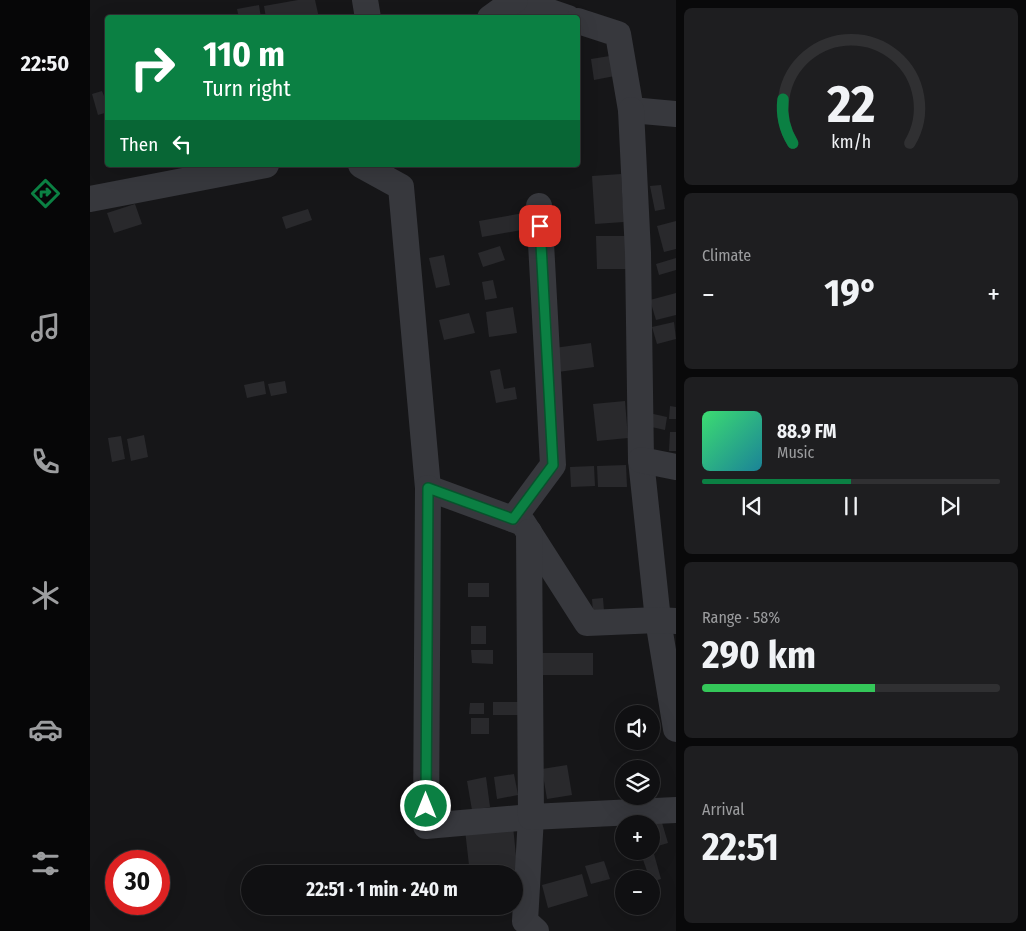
<!DOCTYPE html>
<meta charset="utf-8">
<style>
:root{--surface:#101012;--page:#1e1e20;--text:#f1f3f6;--muted:#9c9d9f;--line:#303032;--accent:#0b8043}
body{margin:0;font-family:"Fira Sans Condensed",sans-serif;background:var(--page);color:var(--text);height:100vh;display:flex;flex-direction:column;font-size:19px;white-space:nowrap}
*{box-sizing:border-box;margin:0}
p{font-size:16px;color:var(--muted)}
.icon{flex:none;width:28px;height:28px;fill:none;stroke:currentColor;stroke-width:2;stroke-linecap:round;stroke-linejoin:round}
.map{position:relative;flex:1;overflow:hidden}
.details{display:flex;flex-direction:column;gap:8px;padding:8px;background:#09090a;width:350px}
.details>*{flex:none}
.top-card{position:absolute;left:15px;top:15px;width:475px;height:152px;border-radius:5px;box-shadow:0 5px 20px #0002,0 0 0 1px var(--line);background:#0b8043;color:#fff;overflow:hidden}
.buttons{position:absolute;left:525px;top:705px;display:grid;gap:10px}
.buttons a{display:grid;place-items:center;width:45px;height:45px;border-radius:50%;background:var(--surface);box-shadow:0 5px 20px #0002,0 0 0 1px var(--line);font-size:25px}
.speed{position:absolute;left:15px;top:850px;display:flex;gap:10px;font-size:25px;font-weight:700;text-align:center}
.speed>*{display:grid;place-content:center;width:65px;height:65px;border-radius:50%;background:var(--surface);box-shadow:0 5px 20px #0002,0 0 0 1px var(--line);line-height:1}
.speed .limit{border:8px solid #d22;background:#fff;color:#111}
.pin{position:absolute;display:grid;place-items:center;width:42px;height:42px;color:#fff;margin:-21px;border-radius:10px;box-shadow:0 2px 8px #0006}
.me{position:absolute;width:55px;margin:-28px;rotate:0deg;stroke-linejoin:round;filter:drop-shadow(0 0 4px #0008)}
.turn{display:flex;align-items:center;gap:18px;height:105px;padding:0 15px;font-size:22px}
.turn .icon{width:65px;height:65px;stroke-width:2.5}
.turn b{display:block;font-size:35px;line-height:42px}
.then{display:flex;align-items:center;height:48px;padding:0 15px;background:#0003;gap:10px;font-size:19px}
.big{font-size:38px;font-weight:700;line-height:1.1}
.details .tile{flex:1;display:flex;flex-direction:column;justify-content:center;gap:8px;min-width:0;padding:0 18px;border-radius:8px;background:var(--page)}
.details .dial{align-items:center;gap:0}
.dial svg{height:130px;overflow:visible;fill:none;stroke:var(--line);stroke-width:7;stroke-linecap:round;text-anchor:middle}
.dial text{fill:var(--text);stroke:none}
.song{display:flex;align-items:center;gap:15px}
.cover{width:60px;height:60px;border-radius:8px;background:linear-gradient(135deg,hsl(140 70% 55%),hsl(190 70% 35%))}
.played{height:5px;border-radius:2px;background:linear-gradient(90deg,var(--accent) 50%,var(--line) 50%)}
.keys{display:flex;justify-content:space-around;direction:ltr}
.heat{display:flex;justify-content:space-between;align-items:center;font-size:28px;direction:ltr}
.charge{height:8px;border-radius:4px;background:linear-gradient(90deg,#34c759 58%,var(--line) 0)}
.trip{position:absolute;left:151px;top:865px;width:282px;height:50px;border-radius:25px;background:var(--surface);box-shadow:0 5px 20px #0002,0 0 0 1px var(--line);font-weight:700;line-height:50px;text-align:center}
main{display:flex;flex:1;min-height:0}
.tab-bar{display:flex;flex-direction:column;width:90px;justify-content:space-around;align-items:center;background:#060607;color:var(--muted)}
.tab-bar .icon{width:35px;height:35px}
.tab-bar .current{color:var(--accent)}
.tab-bar b{font-size:22px;color:var(--text)}
.map>svg:first-child{display:block}
</style>
<main>
<nav class="tab-bar">
<b>22:50</b>
<svg class="icon current" aria-label="directions" viewBox="0 0 24 24"><path d="M12 3l9 9-9 9-9-9zM9 14v-3h6M13 9l2 2-2 2"/></svg>
<svg class="icon" aria-label="music" viewBox="0 0 24 24"><path d="M9 18V5l10-2v13"/><circle cx="6" cy="18" r="3"/><circle cx="16" cy="16" r="3"/></svg>
<svg class="icon" aria-label="phone" viewBox="0 0 24 24"><path d="M5 4h4l2 5-3 2q2 4 5 5l2-3 5 2v4C11 20 4 13 5 4z"/></svg>
<svg class="icon" aria-label="climate" viewBox="0 0 24 24"><path d="M12 3v18M4 7l16 10M4 17L20 7"/></svg>
<svg class="icon" aria-label="car" viewBox="0 0 24 24"><path d="M5 17H2v-5l4-1 3-4h7l3 4 3 1v5h-3M9 17h6M6 11h13"/><circle cx="7" cy="17" r="2"/><circle cx="17" cy="17" r="2"/></svg>
<svg class="icon" aria-label="filters" viewBox="0 0 24 24"><path d="M4 7h16M4 17h16"/><circle cx="9" cy="7" r="2"/><circle cx="15" cy="17" r="2"/></svg>
</nav>
<div class="map">
<svg width="586" height="931" viewBox="0 0 586 931">
<rect width="100%" height="100%" fill="#161618"/>
<g fill="#29292c">
<path d="M208,0H225L229,18H176L174,6Z"/>
<path d="M169,5L171,18H149L147,9Z"/>
<path d="M526,55L530,75L504,80L501,59Z"/>
<path d="M12,91L18,106V112L8,115L2,94Z"/>
<path d="M531,174L534,222L505,224L502,176Z"/>
<path d="M571,185L575,209L565,211L560,186Z"/>
<path d="M45,204L52,224L24,233L17,213Z"/>
<path d="M218,209L222,220L196,229L192,217Z"/>
<path d="M434,213L437,229L392,237L389,221Z"/>
<path d="M586,221V249L574,252L567,226Z"/>
<path d="M506,236H538V269H507Z"/>
<path d="M410,246L415,260L393,267L388,253Z"/>
<path d="M354,255L360,285L346,288L339,258Z"/>
<path d="M586,258V270L569,275L566,264Z"/>
<path d="M403,280L407,298L395,300L392,282Z"/>
<path d="M586,293V315L566,320L560,300Z"/>
<path d="M423,307L427,333L399,337L396,312Z"/>
<path d="M379,313L385,333L354,340L349,320Z"/>
<path d="M584,322L586,339L567,344L562,327Z"/>
<path d="M501,343L504,367L468,372L464,348Z"/>
<path d="M410,369L414,389L425,387L427,399L406,403L400,371Z"/>
<path d="M174,381L176,394L157,398L154,385Z"/>
<path d="M195,381L197,393L181,396L178,384Z"/>
<path d="M535,401L538,438L507,441L503,404Z"/>
<path d="M580,406L586,407V419H579Z"/>
<path d="M559,413L577,417L575,430L557,426Z"/>
<path d="M580,432H586V451H579Z"/>
<path d="M54,435L58,457L41,461L37,439Z"/>
<path d="M31,436L35,459L22,462L18,438Z"/>
<path d="M536,465L537,487H508L507,466Z"/>
<path d="M504,466L505,486L481,487L480,467Z"/>
<rect x="378" y="583" width="21" height="14"/>
<path d="M513,598L514,611L503,612L502,599Z"/>
<rect x="381" y="626" width="15" height="18"/>
<path d="M381,650H403V664L382,663Z"/>
<rect x="451" y="653" width="52" height="22"/>
<rect x="403" y="702" width="25" height="13"/>
<path d="M380,703H394V714H379Z"/>
<rect x="381" y="718" width="18" height="16"/>
<path d="M477,765L482,795L457,799L452,769Z"/>
<path d="M424,774L428,795L407,799L404,777Z"/>
<path d="M396,777L400,807L382,810L377,781Z"/>
<path d="M570,816L578,843L561,848V824Z"/>
<path d="M423,826L430,896L425,874H380L375,830Z"/>
<path d="M564,854L571,879L561,882L552,857Z"/>
<path d="M514,861L520,879L501,884L495,866Z"/>
<path d="M492,874L498,896L458,908L452,885Z"/>
</g>
<g fill="none" stroke-linecap="round" stroke-linejoin="round">
<g stroke="#37383d" stroke-width="26">
<path d="M275,0L278,18"/>
<path d="M425,0L478,18"/>
<path d="M400,18L425,0"/>
<path d="M488,21L528,34L541,110L586,114"/>
<path d="M541,110L548,253L551,460L568,620L586,729"/>
<path d="M271,165L311,187L338,488L433,523L497,623L568,620L586,621"/>
<path d="M0,199L176,165"/>
<path d="M551,460L586,467"/>
<path d="M338,488L336,826L441,817L435,921L446,931"/>
<path d="M423,519L463,465L449,206"/>
<path d="M439,532L441,817L586,810"/>
</g>
</g>
<g fill="none" stroke-linecap="round" stroke-linejoin="round">
<defs>
<path id="route" d="M336,806L338,488L423,519L463,465L450,226"/>
</defs>
<use href="#route" stroke="#07532c" stroke-width="12"/>
<use href="#route" stroke="#0b8043" stroke-width="9"/>
</g>
</svg>
<div class="buttons">
<a><svg class="icon" aria-label="sound" viewBox="0 0 24 24"><path d="M4 9h4l5-4v14l-5-4H4zM17 9q2 3 0 6"/></svg></a>
<a><svg class="icon" aria-label="layers" viewBox="0 0 24 24"><path d="M12 4l9 5-9 5-9-5zM3 14l9 5 9-5"/></svg></a>
<a>+</a>
<a>−</a>
</div>
<div class="speed"><div class="limit">30</div></div>
<div class="pin" style="left:450px;top:226px;background:#d93025"><svg class="icon" aria-label="arrive" viewBox="0 0 24 24"><path d="M6 21V4h12l-3 4 3 4H6"/></svg></div>
<svg class="me" style="left:336px;top:806px" viewBox="-20 -20 40 40"><circle r="17" fill="#0b8043" stroke="#fff" stroke-width="3"/><path d="M0-11L8 9 0 5-8 9z" fill="#fff"/></svg>
<div class="trip">22:51 · 1 min · 240 m</div>
<div class="top-card">
<div class="turn"><svg class="icon" aria-label="right" viewBox="0 0 24 24"><path d="M7 20v-9h11M14 6l5 5-5 5"/></svg><div><b>110 m</b>Turn right</div></div>
<div class="then">Then<svg class="icon" aria-label="left" viewBox="0 0 24 24"><path d="M17 20v-9H6M10 6l-5 5 5 5"/></svg></div>
</div>
</div>
<section class="details">
<div class="tile dial"><svg viewBox="0 0 100 80">
<path d="M14 69A42 42 0 1 1 86 69"/>
<path d="M14 69A42 42 0 0 1 8 42" stroke="#0b8043"/>
<text x="50" y="56" font-size="32" font-weight="700">22</text>
<text x="50" y="72" font-size="11">km/h</text>
</svg></div>
<div class="tile"><p>Climate</p>
<div class="heat"><a>−</a><b class="big">19°</b><a>+</a></div>
</div>
<div class="tile">
<div class="song"><i class="cover"></i><div><b>88.9 FM</b><p>Music</p></div></div>
<div class="played"></div>
<div class="keys"><svg class="icon" aria-label="previous" viewBox="0 0 24 24"><path d="M18 5L8 12l10 7zM5 5v14"/></svg><svg class="icon" aria-label="pause" viewBox="0 0 24 24"><path d="M8 5v14M16 5v14"/></svg><svg class="icon" aria-label="next" viewBox="0 0 24 24"><path d="M6 5l10 7-10 7zM19 5v14"/></svg></div>
</div>
<div class="tile"><p>Range · 58%</p><b class="big">290 km</b><div class="charge"></div></div>
<div class="tile"><p>Arrival</p><b class="big">22:51</b></div>
</section>
</main>
